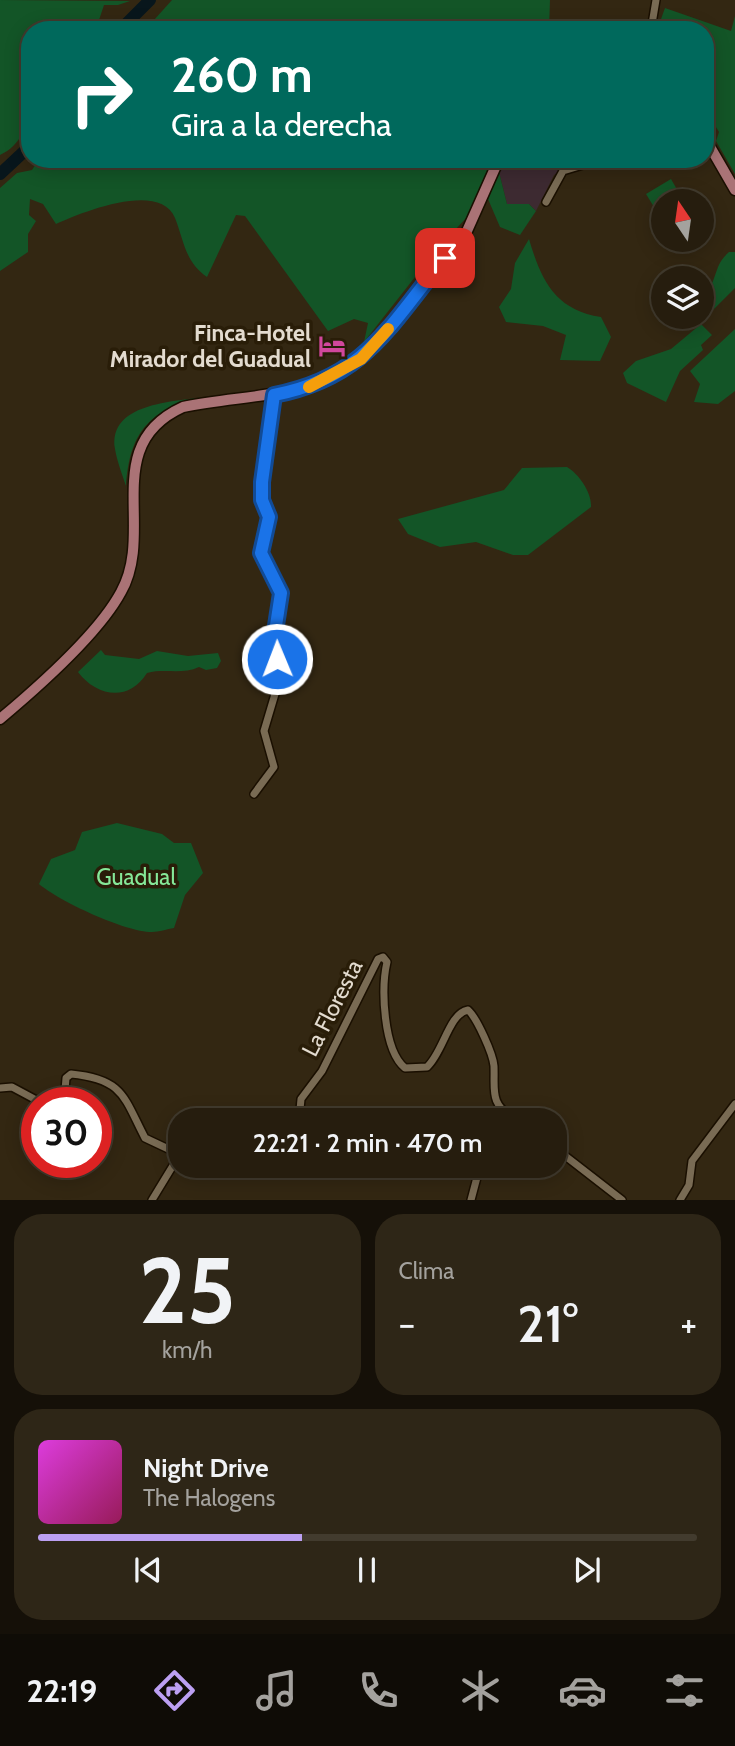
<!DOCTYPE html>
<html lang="es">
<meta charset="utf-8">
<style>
:root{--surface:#261d0e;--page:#2e2617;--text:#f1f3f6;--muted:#a4a29e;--line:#423b2e;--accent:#bca0f2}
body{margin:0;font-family:Cabin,sans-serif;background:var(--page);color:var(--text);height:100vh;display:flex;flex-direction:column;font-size:26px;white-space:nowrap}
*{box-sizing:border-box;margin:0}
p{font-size:23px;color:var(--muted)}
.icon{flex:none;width:38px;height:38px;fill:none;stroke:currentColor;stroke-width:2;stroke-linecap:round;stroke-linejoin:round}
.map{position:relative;height:1200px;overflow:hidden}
.drawer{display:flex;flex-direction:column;gap:14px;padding:14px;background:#151008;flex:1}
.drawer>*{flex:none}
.hud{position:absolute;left:21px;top:21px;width:693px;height:147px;border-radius:28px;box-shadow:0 4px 18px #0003,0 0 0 2px var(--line);background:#00695c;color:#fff;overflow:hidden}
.needle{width:46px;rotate:347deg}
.buttons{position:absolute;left:651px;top:189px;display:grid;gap:14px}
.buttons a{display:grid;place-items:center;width:63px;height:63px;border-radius:50%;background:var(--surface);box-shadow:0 4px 18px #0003,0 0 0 2px var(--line);font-size:35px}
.speed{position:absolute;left:21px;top:1087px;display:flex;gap:14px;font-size:35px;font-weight:700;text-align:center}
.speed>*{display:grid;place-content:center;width:91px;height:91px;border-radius:50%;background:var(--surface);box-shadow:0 4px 18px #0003,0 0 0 2px var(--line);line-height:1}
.speed .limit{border:10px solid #d22;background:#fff;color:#111}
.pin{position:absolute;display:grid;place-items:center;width:60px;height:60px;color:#fff;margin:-30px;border-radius:14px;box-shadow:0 4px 10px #0006}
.me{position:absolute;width:77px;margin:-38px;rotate:359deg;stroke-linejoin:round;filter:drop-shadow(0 0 5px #0008)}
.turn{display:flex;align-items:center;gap:24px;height:147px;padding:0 35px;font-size:32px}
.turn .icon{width:91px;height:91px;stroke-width:2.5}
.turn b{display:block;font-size:49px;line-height:60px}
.big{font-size:52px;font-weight:600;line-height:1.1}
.drawer .widget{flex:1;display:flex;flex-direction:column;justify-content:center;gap:10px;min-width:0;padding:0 24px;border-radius:28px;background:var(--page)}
.drawer .dial{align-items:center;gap:0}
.dial b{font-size:91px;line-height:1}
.song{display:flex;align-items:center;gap:21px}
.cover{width:84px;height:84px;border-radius:10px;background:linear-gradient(135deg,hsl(300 70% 55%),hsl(330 70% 35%))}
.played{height:7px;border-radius:4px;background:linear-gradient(90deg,var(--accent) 40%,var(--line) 40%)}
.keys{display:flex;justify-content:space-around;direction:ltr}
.heat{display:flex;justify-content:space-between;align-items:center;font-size:38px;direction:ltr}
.drawer .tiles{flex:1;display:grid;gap:14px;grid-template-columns:1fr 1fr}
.widget:last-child{grid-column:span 2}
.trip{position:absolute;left:168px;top:1108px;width:399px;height:70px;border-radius:28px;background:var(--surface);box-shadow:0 4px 18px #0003,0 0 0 2px var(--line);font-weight:600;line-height:70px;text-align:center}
.tab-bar{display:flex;height:112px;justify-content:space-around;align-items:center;background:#0f0c06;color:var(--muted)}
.tab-bar .icon{width:49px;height:49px}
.tab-bar .on{color:var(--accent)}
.tab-bar b{font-size:32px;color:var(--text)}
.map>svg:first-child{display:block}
</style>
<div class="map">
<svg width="735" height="1200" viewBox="0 0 735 1200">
<rect width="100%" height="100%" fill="#332712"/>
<path fill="#3d2a31" d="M515,159H565L568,165L554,175L536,211L529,204H507L499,172Z"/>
<g fill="#135527">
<path d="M0,0L130,1L118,5H104L99,20L91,30H30C30,68 43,136 0,155Z"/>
<path d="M172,0H550L549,30H145Z"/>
<path d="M665,8L731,31L735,16V174L716,141L719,132L705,109V30H663L661,19Z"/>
<path d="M39,159H493L469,215L437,249L364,342L368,323L354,319L328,331L245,216L236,215L207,277C185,262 184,241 175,218C160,180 80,213 56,224L43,204L30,199L29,215L36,221L28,234V252L0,271V188L17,173L32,170Z"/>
<path d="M499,172L507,204H529L536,211L520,235L500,227L488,199Z"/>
<path d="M671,179L679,193L654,207L646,194Z"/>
<path d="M529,239C541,280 555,310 601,317L611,337L600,361L560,360L566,335L543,326L506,322L499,307L511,289L515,263Z"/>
<path d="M729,252H735V288L706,317C696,302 707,295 713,281C718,268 718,262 729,252Z"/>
<path d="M701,324L712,335L701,345L703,350L680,371L666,402L627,383L623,373L636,361L671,349Z"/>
<path d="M735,329V391L718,404L694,402L700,384L690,371Z"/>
<path d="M203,397C150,410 130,430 126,486C122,474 117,461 115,449C108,403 173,402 203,397Z"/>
<path d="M567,467C579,474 592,493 591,507L528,555H513L476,542L440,547L408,534L398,519L504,490L522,468Z"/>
<path d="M101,650L105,655L139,659L157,651L188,656L218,653L221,661L217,668L206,670L199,667C182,675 164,668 147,673C129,702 97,697 78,672Z"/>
<path d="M117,823L162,834L174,843H191L203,873L185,895L174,928C167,929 159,932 152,932C125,932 59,901 39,884L51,859L75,850L82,832Z"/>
</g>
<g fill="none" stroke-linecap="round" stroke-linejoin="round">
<g stroke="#08161c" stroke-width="12">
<path d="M120,30L150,0"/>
<path d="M0,174L30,146"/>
</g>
<defs>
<g id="minor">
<path d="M651,30L656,0"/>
<path d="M546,202L563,171L603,159"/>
<path d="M254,794L274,767L264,731L278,684L276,632L281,593L261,553L269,517L262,500V482L274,395"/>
<path d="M0,1088L12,1087L40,1102"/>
<path d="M72,1102L65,1090L66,1078L71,1074C124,1079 124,1098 145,1138L179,1154"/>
<path d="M299,1120L301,1099L322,1071L378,959L383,957L387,962C381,988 383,1050 405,1068L427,1067C443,1053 449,1013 468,1010C477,1018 493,1054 494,1066C495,1092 489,1103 515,1120"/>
<path d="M555,1148L622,1200"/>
<path d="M152,1200L180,1154"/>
<path d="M471,1200L480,1166"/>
<path d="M680,1200L689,1185L692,1161L735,1104"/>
</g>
<g id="major">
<path d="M705,138L735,190"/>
<path d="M0,719C37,688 99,633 121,592C156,530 99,445 183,407C257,392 317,401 376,345L467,231L499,159"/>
</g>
</defs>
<use href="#minor" stroke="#1a0f00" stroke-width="10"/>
<use href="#major" stroke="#1a0f00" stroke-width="13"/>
<use href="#minor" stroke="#796b54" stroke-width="7"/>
<use href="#major" stroke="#aa7376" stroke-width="10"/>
</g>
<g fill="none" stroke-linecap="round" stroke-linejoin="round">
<defs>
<path id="route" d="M277,659L275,632L281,593L261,553L269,517L262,500V482L274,395C367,377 389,325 445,258"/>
</defs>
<use href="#route" stroke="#114b97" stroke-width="18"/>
<use href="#route" stroke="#1a73e8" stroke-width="12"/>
<path stroke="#f59e0b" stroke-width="12" d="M309,387L361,359L388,329"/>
</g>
<defs>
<symbol id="hotel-bare" viewBox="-9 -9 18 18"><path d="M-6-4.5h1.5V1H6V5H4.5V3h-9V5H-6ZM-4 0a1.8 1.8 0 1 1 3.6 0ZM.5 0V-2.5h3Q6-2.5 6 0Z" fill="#d1479c" stroke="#291d08" stroke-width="2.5" paint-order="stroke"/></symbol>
</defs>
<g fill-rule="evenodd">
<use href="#hotel-bare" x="313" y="327" width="38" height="38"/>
</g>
<g text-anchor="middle" stroke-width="7" stroke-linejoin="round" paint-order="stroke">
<g font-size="23" font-weight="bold" fill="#e3dbcf" stroke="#291d08" text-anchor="end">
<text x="311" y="341">Finca-Hotel<tspan x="311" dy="26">Mirador del Guadual</tspan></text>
</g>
<g font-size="23" fill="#85e898" stroke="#291d08">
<text x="136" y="885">Guadual</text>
</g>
<g font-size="23" fill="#e3dbcf" stroke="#291d08">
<text transform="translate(332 1008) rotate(-63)" y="8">La Floresta</text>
</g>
</g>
</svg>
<div class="buttons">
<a><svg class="needle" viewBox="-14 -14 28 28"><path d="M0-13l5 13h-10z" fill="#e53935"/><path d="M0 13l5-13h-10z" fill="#a4a29e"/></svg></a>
<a><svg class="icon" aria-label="layers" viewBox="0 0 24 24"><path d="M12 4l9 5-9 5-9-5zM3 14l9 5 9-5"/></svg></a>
</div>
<div class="speed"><div class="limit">30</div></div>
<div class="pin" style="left:445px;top:258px;background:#d93025"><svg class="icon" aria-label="arrive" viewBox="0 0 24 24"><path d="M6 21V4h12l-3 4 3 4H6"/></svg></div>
<svg class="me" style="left:277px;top:659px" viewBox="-20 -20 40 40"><circle r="17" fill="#1a73e8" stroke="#fff" stroke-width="3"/><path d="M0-11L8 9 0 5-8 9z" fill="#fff"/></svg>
<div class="trip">22:21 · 2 min · 470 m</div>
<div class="hud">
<div class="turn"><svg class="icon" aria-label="right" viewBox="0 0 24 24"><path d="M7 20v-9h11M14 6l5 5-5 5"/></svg><div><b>260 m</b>Gira a la derecha</div></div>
</div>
</div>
<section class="drawer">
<div class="tiles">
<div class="widget dial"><b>25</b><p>km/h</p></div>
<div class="widget"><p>Clima</p>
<div class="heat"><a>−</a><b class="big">21°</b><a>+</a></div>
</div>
<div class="widget">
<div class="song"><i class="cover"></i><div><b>Night Drive</b><p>The Halogens</p></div></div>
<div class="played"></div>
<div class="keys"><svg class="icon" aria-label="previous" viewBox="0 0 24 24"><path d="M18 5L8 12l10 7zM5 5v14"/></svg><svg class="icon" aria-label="pause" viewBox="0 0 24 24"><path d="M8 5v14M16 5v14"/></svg><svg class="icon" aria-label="next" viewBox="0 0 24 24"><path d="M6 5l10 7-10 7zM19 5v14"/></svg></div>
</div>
</div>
</section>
<nav class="tab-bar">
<b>22:19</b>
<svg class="icon on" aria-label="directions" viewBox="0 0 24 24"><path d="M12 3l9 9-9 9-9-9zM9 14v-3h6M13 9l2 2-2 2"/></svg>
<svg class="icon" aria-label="music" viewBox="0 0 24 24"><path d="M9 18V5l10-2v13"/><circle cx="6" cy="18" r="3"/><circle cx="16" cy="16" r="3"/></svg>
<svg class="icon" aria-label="phone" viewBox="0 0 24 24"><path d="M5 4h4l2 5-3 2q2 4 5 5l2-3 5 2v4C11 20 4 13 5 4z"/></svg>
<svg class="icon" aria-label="climate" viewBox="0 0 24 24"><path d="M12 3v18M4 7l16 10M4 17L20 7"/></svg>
<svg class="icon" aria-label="car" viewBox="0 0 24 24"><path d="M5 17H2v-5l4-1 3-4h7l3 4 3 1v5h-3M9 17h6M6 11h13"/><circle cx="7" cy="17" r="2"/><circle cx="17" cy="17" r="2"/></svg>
<svg class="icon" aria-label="filters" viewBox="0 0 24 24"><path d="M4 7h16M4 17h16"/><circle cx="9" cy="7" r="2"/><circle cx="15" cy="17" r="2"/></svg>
</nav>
